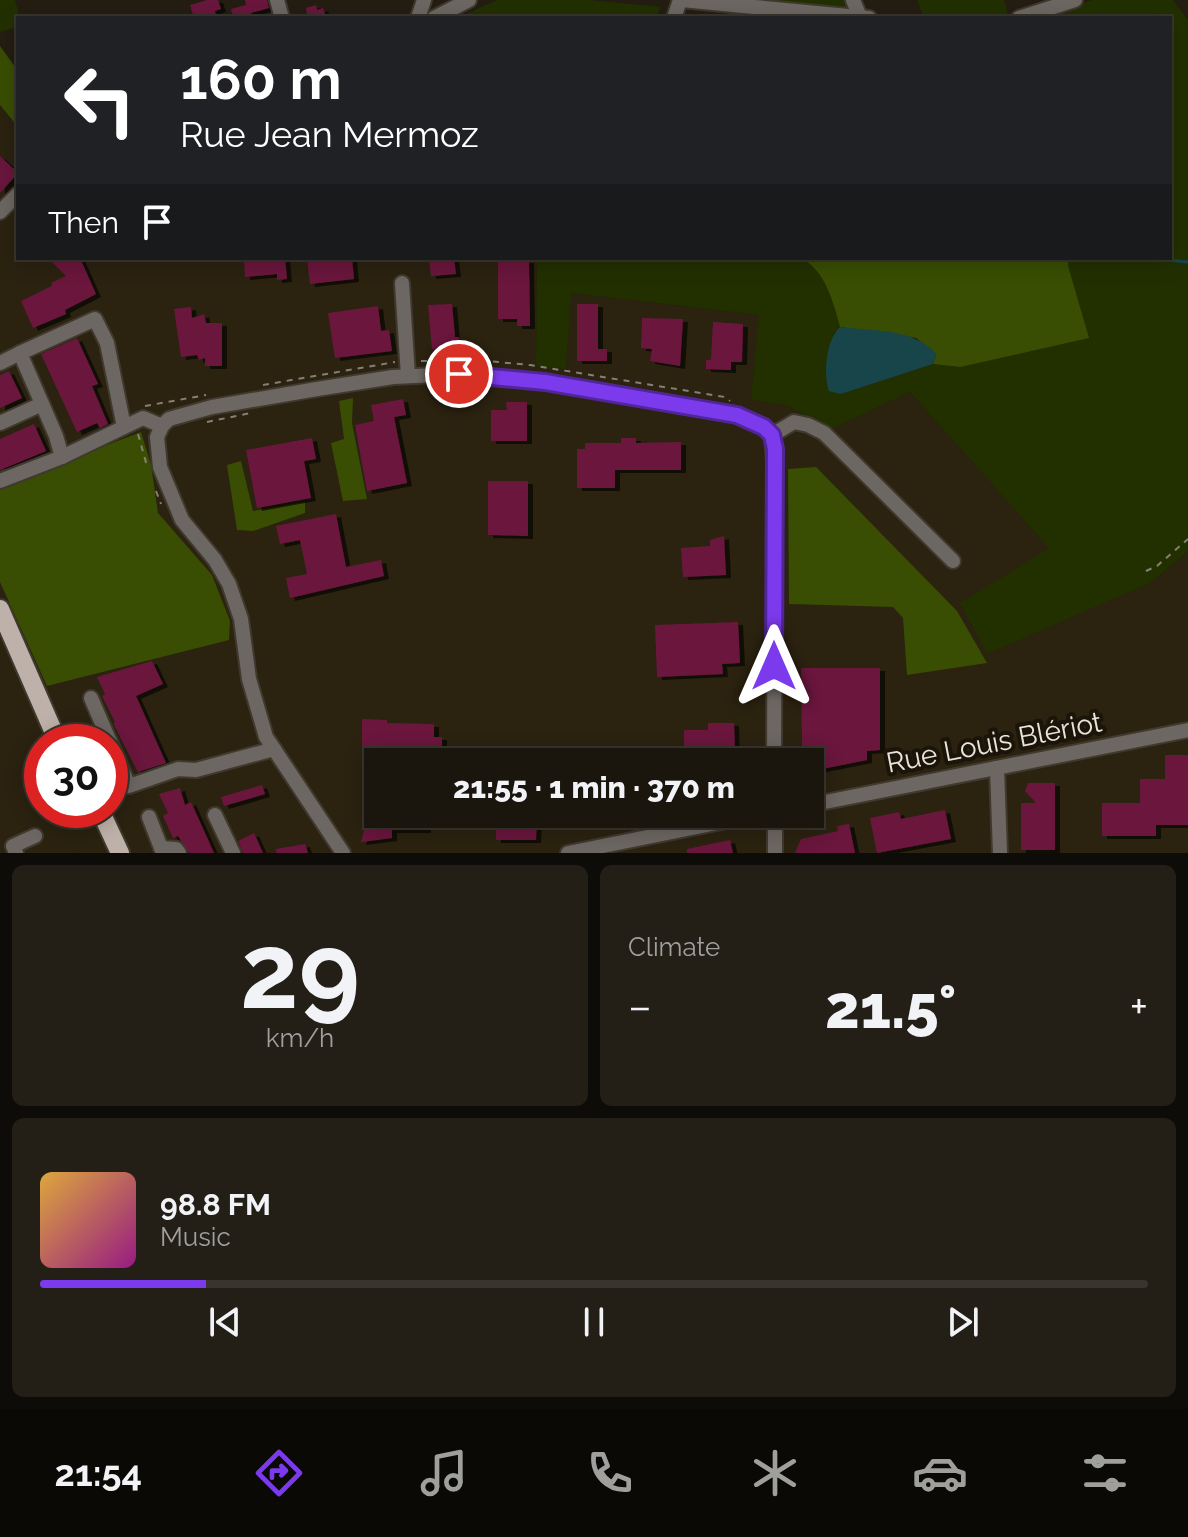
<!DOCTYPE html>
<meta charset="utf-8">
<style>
:root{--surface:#1a160e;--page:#231f17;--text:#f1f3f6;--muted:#9f9f9e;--line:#38352e;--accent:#7c3aed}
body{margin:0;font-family:Raleway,sans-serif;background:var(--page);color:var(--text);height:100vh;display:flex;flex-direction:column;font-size:30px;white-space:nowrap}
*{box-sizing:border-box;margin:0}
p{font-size:26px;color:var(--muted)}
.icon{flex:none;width:44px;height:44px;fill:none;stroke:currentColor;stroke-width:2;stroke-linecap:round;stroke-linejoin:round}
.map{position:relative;height:853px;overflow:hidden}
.sheet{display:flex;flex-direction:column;gap:12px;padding:12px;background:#0e0c08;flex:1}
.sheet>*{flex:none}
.top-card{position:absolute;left:16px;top:16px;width:1156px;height:244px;border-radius:0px;box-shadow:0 4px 20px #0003,0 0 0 2px var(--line);background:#202124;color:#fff;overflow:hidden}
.speed{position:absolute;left:24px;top:724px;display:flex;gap:16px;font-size:40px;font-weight:700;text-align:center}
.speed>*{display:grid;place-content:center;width:104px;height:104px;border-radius:50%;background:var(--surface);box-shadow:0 4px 20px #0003,0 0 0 2px var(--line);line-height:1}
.speed .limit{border:12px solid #d22;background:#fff;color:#111}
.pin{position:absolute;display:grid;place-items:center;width:68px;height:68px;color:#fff;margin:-34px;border:4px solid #fff;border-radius:50%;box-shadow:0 2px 8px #0007}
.me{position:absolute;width:88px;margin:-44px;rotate:0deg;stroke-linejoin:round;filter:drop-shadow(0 0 6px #0008)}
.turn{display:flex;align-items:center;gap:28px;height:168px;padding:0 32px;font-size:36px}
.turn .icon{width:104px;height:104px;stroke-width:2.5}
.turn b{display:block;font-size:56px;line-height:68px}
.then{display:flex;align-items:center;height:76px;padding:0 32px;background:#0003;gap:16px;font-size:30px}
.big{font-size:60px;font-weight:800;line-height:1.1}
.sheet .tile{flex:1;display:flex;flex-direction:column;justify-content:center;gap:12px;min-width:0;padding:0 28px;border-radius:12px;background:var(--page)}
.sheet .dial{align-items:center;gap:0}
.dial b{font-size:104px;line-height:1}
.song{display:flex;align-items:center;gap:24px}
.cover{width:96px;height:96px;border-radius:12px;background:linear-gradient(135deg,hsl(40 70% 55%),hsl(310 70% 35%))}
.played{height:8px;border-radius:4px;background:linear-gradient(90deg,var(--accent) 15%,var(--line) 15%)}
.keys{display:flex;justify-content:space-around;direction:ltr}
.heat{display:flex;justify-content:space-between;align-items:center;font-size:44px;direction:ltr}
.sheet .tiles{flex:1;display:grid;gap:12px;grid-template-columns:1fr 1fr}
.tile:last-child{grid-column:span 2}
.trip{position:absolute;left:364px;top:748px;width:460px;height:80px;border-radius:0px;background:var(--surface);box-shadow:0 4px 20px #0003,0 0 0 2px var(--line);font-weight:800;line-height:80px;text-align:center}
.dock{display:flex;height:128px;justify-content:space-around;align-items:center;background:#0a0906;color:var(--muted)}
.dock .icon{width:56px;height:56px}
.dock .active{color:var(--accent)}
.dock b{font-size:36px;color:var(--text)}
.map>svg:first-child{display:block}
</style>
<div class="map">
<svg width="1188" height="853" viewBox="0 0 1188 853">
<defs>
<filter id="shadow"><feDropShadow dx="5" dy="3" stdDeviation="0" flood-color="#0009"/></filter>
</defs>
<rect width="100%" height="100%" fill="#231d12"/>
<path fill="#2b2210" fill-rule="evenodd" d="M0,105L18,127V258H537L536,366L566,368L570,293L760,315L786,405L830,429L910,392L1050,548L961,603L1152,582L1188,551V853H0ZM42,742H110V810H42ZM378,762H810V814H378Z"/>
<g fill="#223000">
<path d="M0,0H15L20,18L18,27L0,32Z"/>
<path d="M497,0H590L660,7L657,18H457Z"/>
<path d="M751,0H847L850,18H782L783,3Z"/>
<path d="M917,0H1004L1009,18H924Z"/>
<path d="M1092,0H1173L1188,20V551L1152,582L987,654L960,603L1049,548L910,392L831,429L786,405L751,400L759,315L571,293L566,369L536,366L537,258H800C825,269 833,303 840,327L833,334L841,394L933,364L960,367L1068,266L1069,258H1170V18H1043Z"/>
</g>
<g fill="#394e02">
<path d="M0,46L18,71V127L0,105Z"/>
<path d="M800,258H1069L1068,266L1089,338L960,367L933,364L936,354L916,338L840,327C833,302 825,269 800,258Z"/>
<path d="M353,398L352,423L367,499L343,501L331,443L344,439L339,401Z"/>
<path d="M141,432L151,465L158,513L212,575L230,621L229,640L47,686L0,582V486Z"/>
<path d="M241,461L253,511L305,502V513L253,531L237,530L227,465Z"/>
<path d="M816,467L957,611L987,663L907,675L903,618L893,607L789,604L788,469Z"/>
</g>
<path fill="#18454a" d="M840,327C871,331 915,328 936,354L933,364L841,394L829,391C823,373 826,340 840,327Z"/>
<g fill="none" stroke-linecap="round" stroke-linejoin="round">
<path stroke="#18454a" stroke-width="3" d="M1147,258L1188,262"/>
</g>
<g fill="#6b173e" filter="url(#shadow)">
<path d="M207,0H218L221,9L215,11L216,16L194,18L190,5Z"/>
<path d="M245,0H267L269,8L251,13L252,16L233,18L231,9L246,5Z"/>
<path d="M316,5L317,10L323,8L326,18H297L307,13L306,8Z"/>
<path d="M0,156L18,173L0,193Z"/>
<path d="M48,258H80L96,294L65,310L66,314L33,328L21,301L52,286L51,283L66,276Z"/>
<path d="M244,258H285L287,279L277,280V274L245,277Z"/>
<path d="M307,258H352L354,279L310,284Z"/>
<path d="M429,258H454L456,274L431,276Z"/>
<path d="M498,260H529L530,326H517V319H498Z"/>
<path d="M452,304L455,337H459L460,347L432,349L428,305Z"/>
<path d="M577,304H598V349H607V361H577Z"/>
<path d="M378,306L381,331L389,330L392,351L335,358L328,313Z"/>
<path d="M191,307L192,318L204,314L206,323H222V366H205V358L199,360L197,355L181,357L174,309Z"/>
<path d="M642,318L683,319L680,366L650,361L652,349L641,348Z"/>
<path d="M713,322L743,324L742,362H731V370L706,369V360H711Z"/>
<path d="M77,338L98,384L92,386L108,424L100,428L97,423L77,432L41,354Z"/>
<path d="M9,371L22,398L0,408V375Z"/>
<path d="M403,399L406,415L394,417L407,483L367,491L355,425L374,421L371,405Z"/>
<path d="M506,402H527V441H491V410H507Z"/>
<path d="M34,424L46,451L0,470V439Z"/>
<path d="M312,438L316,459L304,461L311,498L257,508L246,450Z"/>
<path d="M621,438H636V443L681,442V470H615V488H577V449H585V443H621Z"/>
<path d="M488,481H528V536L488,535Z"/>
<path d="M336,514L346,567L381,560L384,576L290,598L286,578L307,574L300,540L280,544L276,526Z"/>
<path d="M724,536L726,575L683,577L681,548L710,546V540Z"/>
<path d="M738,622L740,663L722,664L723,674L657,677L655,625Z"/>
<path d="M152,661L163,684L136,696L166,763L138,772L113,723L115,722L102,696L105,694L97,677Z"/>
<path d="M801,668H880V750L867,751V760L817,770V750H802Z"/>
<path d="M362,719L387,720V723L434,724V737H442V748H434V762H378V797L362,800Z"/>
<path d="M708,723H734L735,754H714L715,761H684V730H708Z"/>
<path d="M1165,755H1188V825H1156V836H1102V803H1140V779H1165Z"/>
<path d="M1028,783H1055V850H1021V803H1036L1025,791Z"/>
<path d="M262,785L265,794L224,806L221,797Z"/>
<path d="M180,788L185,805L191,802L214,853H189L178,836L173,838L163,816L168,813L159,794Z"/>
<path d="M945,810L951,839L877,853L870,818L899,812L901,819Z"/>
<path d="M426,814V830H392V838L361,842L366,824L378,815Z"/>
<path d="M496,814H537L536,840H496Z"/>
<path d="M849,824L855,853H795L801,839L838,831L837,826Z"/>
<path d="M254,833L263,853H243L238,841Z"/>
<path d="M730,840L733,853H687V849Z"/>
<path d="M305,844L308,853H276V849Z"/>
</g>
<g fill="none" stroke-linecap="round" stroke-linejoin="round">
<defs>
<g id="minor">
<path d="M277,0L282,18"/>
<path d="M682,0L869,18"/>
<path d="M853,0L860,17"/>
<path d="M418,18L424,0"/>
<path d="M434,18L469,0"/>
<path d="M674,18L680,0"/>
<path d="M1019,18L1075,0"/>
<path d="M0,212L18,194"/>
<path d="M402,283L408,376"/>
<path d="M0,363L20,353"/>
<path d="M0,423L42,404"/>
<path d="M772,435L775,474L774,762"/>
<path d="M772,435L794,422L808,425L824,433L953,561"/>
<path d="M62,457L56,436L20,353L95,319L107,343L124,427"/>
<path d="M0,481L62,457L143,418L162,426"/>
<path d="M91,698L110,742"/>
<path d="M110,742L129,786L178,769L196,770L274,749"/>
<path d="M997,768L1000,853"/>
<path d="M810,805L1188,730"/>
<path d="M775,814V853"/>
<path d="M215,815L233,853"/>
<path d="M149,817L161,848"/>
<path d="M16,853L13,846L35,836"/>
<path d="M163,853L161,848L176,849L179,853"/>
<path d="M343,853L266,737L249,679L241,619L229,584L215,560L182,520L160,467L157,437L162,426L169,419L212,407L317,389L393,377L459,374L545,382L737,415L764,427L772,435"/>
<path d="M568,853L761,814"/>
</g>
<g id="major">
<path d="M0,609L58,742"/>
<path d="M100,810L120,853"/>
</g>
</defs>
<use href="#minor" stroke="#3f392e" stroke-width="18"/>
<use href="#major" stroke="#3f392e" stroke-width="22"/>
<g stroke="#858077" stroke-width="2" stroke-dasharray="6 6" stroke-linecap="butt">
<path d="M421,361L476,360L530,365L725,397L730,401"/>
<path d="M263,385L395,362"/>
<path d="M447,387L465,388"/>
<path d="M145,406L206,395"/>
<path d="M207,422L251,413"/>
<path d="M138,434L147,466"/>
<path d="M156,491L161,504"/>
<path d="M1146,571L1157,566L1188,539"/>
</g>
<use href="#minor" stroke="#6d6763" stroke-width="14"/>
<use href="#major" stroke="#beb1a9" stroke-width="18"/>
</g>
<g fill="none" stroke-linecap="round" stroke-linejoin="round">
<defs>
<path id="route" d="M459,374L545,382L737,415L764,427L772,435L775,449L774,666"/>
</defs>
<use href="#route" stroke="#51269a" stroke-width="20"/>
<use href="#route" stroke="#7c3aed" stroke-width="14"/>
</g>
<g text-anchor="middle" stroke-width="8" stroke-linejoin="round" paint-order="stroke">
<g font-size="28" fill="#e9e5dd" stroke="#1a1409">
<text transform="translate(994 742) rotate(-11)" y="10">Rue Louis Blériot</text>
</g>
</g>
</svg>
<div class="speed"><div class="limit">30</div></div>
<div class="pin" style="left:459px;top:374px;background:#d93025"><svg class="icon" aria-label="arrive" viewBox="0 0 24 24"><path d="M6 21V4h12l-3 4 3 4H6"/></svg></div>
<svg class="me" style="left:774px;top:666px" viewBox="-20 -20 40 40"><path d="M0-17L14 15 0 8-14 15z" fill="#7c3aed" stroke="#fff" stroke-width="4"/></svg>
<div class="trip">21:55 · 1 min · 370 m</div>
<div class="top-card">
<div class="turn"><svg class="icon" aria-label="left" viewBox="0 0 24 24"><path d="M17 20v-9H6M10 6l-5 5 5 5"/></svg><div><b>160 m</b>Rue Jean Mermoz</div></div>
<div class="then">Then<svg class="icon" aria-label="arrive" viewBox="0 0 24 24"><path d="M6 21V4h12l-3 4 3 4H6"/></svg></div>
</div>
</div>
<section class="sheet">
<div class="tiles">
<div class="tile dial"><b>29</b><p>km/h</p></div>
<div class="tile"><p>Climate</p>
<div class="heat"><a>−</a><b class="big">21.5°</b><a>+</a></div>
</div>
<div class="tile">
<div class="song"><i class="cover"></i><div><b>98.8 FM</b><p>Music</p></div></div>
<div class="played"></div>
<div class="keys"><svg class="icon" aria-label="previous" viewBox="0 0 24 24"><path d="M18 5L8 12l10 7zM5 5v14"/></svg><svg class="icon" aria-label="pause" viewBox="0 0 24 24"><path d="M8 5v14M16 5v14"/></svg><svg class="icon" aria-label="next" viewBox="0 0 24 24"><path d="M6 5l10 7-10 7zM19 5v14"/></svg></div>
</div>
</div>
</section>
<nav class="dock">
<b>21:54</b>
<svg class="icon active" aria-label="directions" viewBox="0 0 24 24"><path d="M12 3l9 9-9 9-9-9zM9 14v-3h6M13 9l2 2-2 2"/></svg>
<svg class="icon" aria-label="music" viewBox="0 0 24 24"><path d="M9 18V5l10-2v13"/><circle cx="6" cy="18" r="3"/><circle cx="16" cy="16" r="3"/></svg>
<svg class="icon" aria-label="phone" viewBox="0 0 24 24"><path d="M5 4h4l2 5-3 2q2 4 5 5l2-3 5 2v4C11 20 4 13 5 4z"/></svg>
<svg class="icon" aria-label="climate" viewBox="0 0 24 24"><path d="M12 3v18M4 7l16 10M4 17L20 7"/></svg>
<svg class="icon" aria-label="car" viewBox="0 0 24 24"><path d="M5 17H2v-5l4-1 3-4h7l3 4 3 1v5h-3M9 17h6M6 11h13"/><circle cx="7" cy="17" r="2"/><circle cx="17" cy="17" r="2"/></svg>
<svg class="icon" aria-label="filters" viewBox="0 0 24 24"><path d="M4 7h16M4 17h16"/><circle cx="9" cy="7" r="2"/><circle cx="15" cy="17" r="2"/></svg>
</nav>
